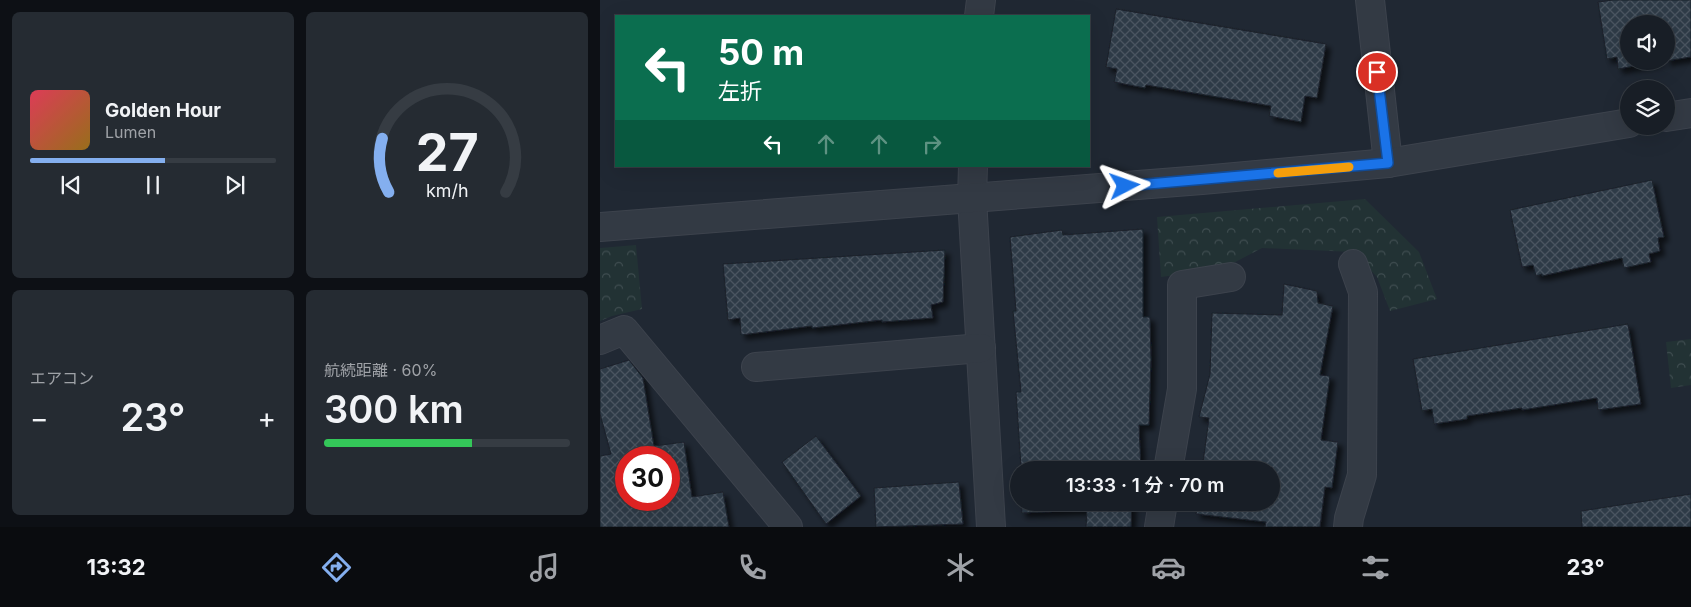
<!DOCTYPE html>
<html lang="ja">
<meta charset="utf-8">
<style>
:root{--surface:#181e26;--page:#252b32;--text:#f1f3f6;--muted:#9fa2a7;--line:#363c43;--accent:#84afef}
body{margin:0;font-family:Inter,"Noto Sans JP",sans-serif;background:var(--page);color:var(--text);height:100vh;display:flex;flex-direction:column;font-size:19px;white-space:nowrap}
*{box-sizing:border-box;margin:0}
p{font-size:16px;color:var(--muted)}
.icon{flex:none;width:28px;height:28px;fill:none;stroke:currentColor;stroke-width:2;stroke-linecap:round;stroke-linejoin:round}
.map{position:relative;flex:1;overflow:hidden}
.side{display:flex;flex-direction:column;gap:12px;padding:12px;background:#0d1015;width:600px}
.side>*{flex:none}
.top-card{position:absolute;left:15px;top:15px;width:475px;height:152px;border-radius:0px;box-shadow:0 5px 20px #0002,0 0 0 1px var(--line);background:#0b6e4f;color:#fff;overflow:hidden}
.fabs{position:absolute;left:1020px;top:15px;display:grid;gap:10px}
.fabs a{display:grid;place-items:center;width:55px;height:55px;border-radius:50%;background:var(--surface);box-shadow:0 5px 20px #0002,0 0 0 1px var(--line);font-size:25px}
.speed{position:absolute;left:15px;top:446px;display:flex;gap:10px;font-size:25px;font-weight:700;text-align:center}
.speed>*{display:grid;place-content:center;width:65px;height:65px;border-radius:50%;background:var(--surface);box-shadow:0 5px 20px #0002,0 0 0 1px var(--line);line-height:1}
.speed .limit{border:8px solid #d22;background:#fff;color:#111}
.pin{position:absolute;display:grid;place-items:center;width:42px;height:42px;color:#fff;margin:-21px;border:2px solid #fff;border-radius:50%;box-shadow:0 1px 5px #0007}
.me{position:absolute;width:55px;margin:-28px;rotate:86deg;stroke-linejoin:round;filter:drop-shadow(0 0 4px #0008)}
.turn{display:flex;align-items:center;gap:18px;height:105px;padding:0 20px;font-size:22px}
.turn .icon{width:65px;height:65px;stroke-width:2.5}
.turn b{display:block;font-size:35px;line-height:42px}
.lanes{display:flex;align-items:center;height:48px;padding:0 20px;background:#0003;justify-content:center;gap:25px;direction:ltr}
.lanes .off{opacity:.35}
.big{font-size:38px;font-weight:600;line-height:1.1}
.side .tile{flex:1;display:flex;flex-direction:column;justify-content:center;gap:8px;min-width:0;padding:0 18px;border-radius:8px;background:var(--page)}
.side .dial{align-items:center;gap:0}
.dial svg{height:130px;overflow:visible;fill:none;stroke:var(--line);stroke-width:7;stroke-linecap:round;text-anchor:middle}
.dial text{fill:var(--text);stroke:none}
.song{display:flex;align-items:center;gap:15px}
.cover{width:60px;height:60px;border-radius:8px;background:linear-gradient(135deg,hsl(350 70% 55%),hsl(40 70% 35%))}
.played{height:5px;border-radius:2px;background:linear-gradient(90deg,var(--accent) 55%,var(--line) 55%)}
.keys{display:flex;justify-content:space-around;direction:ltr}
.heat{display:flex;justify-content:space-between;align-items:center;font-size:28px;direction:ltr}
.charge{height:8px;border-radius:4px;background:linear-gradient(90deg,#34c759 60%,var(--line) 0)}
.side .tiles{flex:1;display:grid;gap:12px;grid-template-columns:repeat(2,1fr)}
.trip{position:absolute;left:410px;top:461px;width:270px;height:50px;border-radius:25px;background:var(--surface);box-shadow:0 5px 20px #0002,0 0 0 1px var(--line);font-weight:600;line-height:50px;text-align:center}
.dock{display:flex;height:80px;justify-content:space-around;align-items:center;background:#0a0c0f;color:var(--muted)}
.dock .icon{width:35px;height:35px}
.dock .selected{color:var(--accent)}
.dock b{font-size:22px;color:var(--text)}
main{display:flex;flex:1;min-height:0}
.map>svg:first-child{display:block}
</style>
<main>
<section class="side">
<div class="tiles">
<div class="tile">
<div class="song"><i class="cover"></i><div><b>Golden Hour</b><p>Lumen</p></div></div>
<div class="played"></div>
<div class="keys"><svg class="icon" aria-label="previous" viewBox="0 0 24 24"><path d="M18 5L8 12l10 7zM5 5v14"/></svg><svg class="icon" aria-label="pause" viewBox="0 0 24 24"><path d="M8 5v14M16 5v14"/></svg><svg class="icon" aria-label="next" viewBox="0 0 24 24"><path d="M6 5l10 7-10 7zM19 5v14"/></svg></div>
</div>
<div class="tile dial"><svg viewBox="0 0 100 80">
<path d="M14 69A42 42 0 1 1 86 69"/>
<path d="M14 69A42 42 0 0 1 10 36" stroke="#84afef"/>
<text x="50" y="56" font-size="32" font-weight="700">27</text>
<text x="50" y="72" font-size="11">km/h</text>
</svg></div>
<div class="tile"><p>エアコン</p>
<div class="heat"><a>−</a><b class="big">23°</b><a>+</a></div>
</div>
<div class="tile"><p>航続距離 · 60%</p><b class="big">300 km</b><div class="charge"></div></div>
</div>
</section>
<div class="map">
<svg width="1091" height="527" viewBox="0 0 1091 527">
<defs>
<pattern id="forest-crowns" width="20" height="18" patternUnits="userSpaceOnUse" patternTransform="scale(1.25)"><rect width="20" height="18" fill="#223234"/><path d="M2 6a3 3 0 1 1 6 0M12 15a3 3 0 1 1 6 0" fill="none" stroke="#3f4d50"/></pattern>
<pattern id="building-cross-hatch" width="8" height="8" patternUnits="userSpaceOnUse" patternTransform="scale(1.25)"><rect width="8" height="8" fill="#2f3a47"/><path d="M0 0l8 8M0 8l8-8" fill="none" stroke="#4a5460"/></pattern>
<filter id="shadow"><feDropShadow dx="4.5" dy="4.5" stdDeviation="2.5" flood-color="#0009"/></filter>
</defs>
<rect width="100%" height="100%" fill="#202833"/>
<g fill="url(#forest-crowns)">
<path d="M765,199L819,252L837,299L790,311L777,277L753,252L662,248L622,269L561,277L557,217Z"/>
<path d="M36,245L42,309L12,316L0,321V248Z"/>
<path d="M1091,339V385L1071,388L1066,342Z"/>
</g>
<g fill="url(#building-cross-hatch)" stroke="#1b212a" fill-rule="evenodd" filter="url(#shadow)">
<path d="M1013,0H1091V57L1066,61V24H1029V61H1062L1018,69L1017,57L1007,59L998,2Z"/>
<path d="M516,9L726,44L717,98L705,96L701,122L669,116L671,106L546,85L545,88L514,82L517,69L506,67Z"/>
<path d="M1052,180L1064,237L1058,238L1060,251L1049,254L1051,262L1024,268L1022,258L942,276V274L936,276L933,265L922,267L910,210Z"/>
<path d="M543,229V317H550L551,359L549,425H539L541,470H419V474L418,468L421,467L416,392H421L413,311H416L410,237L462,230L463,235Z"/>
<path d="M345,250L343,302L331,305L333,318L282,322V320L212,328V326L141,335L140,318L128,320L123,264Z"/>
<path d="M684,284L717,291L718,303L733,306L720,375L730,376L721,440L738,442L732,488L725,487L720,527H665L666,522L596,514L598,502H671V470H602L609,418L599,417L610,374L612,313L682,315Z"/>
<path d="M1028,324L1041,404L998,410L997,398L922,410V408L867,416V419L834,424L832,409L822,411L813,359Z"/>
<path d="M29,360L43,378L54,446L84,442L92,497L123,492L129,527H0V456L11,454L0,414V369ZM26,458H69V500H26Z"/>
<path d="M216,436L261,496L226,524L182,462Z"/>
<path d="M359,482L363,524L276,527L274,488Z"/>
<path d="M1091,494V527H982L981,511Z"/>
<path d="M421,502H532L531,527H486L487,510L422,513Z"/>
</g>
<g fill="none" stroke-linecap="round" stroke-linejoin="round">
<defs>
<g id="minor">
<path d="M770,0L788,163"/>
<path d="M379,16L381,0"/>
<path d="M1066,117L1091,113"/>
<path d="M373,166L372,198L391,527"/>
<path d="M0,227L602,180L788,163L1029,123"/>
<path d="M0,340L24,330L188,527"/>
<path d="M156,367L381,348"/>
<path d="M568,470L582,389V285L631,277"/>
<path d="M559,527L563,502"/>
<path d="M748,527L749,518L762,475L763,292L753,264"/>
</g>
</defs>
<use href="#minor" stroke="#3d434d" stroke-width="30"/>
<use href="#minor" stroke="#333a44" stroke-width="28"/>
</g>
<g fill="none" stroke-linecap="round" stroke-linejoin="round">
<defs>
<path id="route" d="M525,186L788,163L777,72"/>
</defs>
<use href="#route" stroke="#114b97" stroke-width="12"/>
<use href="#route" stroke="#1a73e8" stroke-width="9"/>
<path stroke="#f59e0b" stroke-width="9" d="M678,173L749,167"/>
</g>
</svg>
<div class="fabs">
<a><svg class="icon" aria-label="sound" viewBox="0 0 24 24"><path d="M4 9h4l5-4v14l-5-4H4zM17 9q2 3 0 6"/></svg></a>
<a><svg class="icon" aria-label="layers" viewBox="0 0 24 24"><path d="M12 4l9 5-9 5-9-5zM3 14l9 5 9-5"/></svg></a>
</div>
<div class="speed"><div class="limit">30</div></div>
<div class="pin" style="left:777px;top:72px;background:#d93025"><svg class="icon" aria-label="arrive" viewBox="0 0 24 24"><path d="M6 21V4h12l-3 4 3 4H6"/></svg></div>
<svg class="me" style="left:525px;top:186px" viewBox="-20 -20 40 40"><path d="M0-17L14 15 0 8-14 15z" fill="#1a73e8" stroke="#fff" stroke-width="4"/></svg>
<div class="trip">13:33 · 1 分 · 70 m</div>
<div class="top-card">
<div class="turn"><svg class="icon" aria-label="left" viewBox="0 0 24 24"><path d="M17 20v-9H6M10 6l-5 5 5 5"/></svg><div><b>50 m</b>左折</div></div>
<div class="lanes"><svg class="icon" aria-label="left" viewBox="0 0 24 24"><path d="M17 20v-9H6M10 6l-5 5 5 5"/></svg><svg class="icon off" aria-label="ahead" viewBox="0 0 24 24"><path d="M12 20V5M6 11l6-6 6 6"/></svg><svg class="icon off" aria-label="ahead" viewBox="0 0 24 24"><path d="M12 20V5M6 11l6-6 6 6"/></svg><svg class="icon off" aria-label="right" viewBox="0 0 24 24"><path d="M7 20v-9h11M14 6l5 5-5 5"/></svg></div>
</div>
</div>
</main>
<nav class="dock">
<b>13:32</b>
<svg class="icon selected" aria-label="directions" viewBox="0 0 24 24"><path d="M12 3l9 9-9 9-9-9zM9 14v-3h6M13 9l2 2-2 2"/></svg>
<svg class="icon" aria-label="music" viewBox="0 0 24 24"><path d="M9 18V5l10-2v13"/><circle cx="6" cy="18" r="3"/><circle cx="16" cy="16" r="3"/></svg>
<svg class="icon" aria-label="phone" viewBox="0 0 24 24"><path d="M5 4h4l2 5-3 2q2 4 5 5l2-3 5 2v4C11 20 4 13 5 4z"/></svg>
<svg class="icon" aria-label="climate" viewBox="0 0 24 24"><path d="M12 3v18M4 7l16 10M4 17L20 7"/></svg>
<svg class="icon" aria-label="car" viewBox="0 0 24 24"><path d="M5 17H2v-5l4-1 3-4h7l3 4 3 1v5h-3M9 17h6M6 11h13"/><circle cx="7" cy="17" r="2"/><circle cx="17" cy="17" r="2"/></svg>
<svg class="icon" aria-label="filters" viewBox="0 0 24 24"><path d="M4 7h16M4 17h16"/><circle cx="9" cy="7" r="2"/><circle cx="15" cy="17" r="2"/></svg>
<b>23°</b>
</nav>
